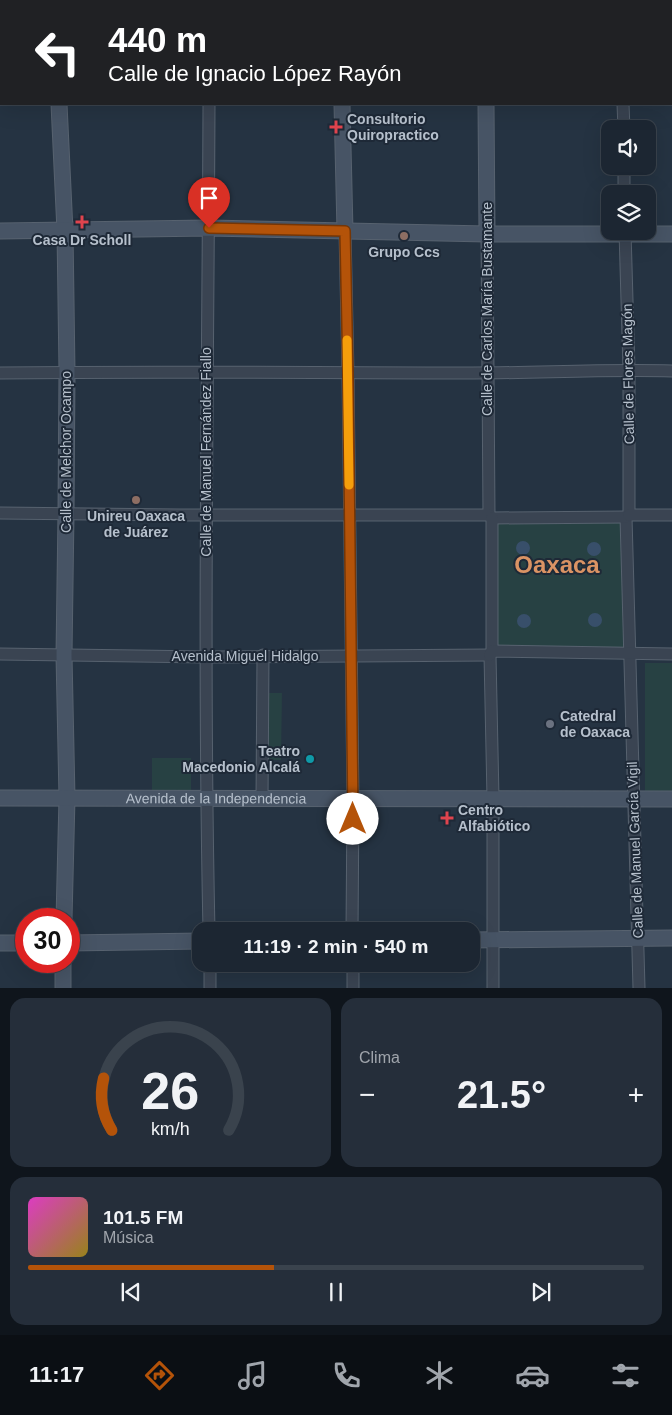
<!DOCTYPE html>
<html lang="es">
<meta charset="utf-8">
<style>
:root{--surface:#1c2632;--page:#252e3a;--text:#f1f3f6;--muted:#a0a5ac;--line:#3a434d;--accent:#b45309}
body{margin:0;font-family:Helvetica,sans-serif;background:var(--page);color:var(--text);height:100vh;display:flex;flex-direction:column;font-size:19px;white-space:nowrap}
*{box-sizing:border-box;margin:0}
p{font-size:16px;color:var(--muted)}
.icon{flex:none;width:28px;height:28px;fill:none;stroke:currentColor;stroke-width:2;stroke-linecap:round;stroke-linejoin:round}
.map{position:relative;height:988px;overflow:hidden}
.drawer{display:flex;flex-direction:column;gap:10px;padding:10px;background:#0f151c;flex:1}
.drawer>*{flex:none}
.top-card{position:absolute;left:0px;top:0px;width:672px;height:105px;box-shadow:0 5px 20px #0002,0 0 0 1px var(--line);background:#202124;color:#fff;overflow:hidden}
.controls{position:absolute;left:601px;top:120px;display:grid;gap:10px}
.controls a{display:grid;place-items:center;width:55px;height:55px;border-radius:10px;background:var(--surface);box-shadow:0 5px 20px #0002,0 0 0 1px var(--line);font-size:25px}
.speed{position:absolute;left:15px;top:908px;display:flex;gap:10px;font-size:25px;font-weight:700;text-align:center}
.speed>*{display:grid;place-content:center;width:65px;height:65px;border-radius:50%;background:var(--surface);box-shadow:0 5px 20px #0002,0 0 0 1px var(--line);line-height:1}
.speed .limit{border:8px solid #d22;background:#fff;color:#111}
.pin{position:absolute;display:grid;place-items:center;width:42px;height:42px;color:#fff;margin:-51px -21px;border-radius:50% 50% 50% 0;rotate:-45deg;box-shadow:0 0 5px #0007}
.pin .icon{rotate:45deg}
.me{position:absolute;width:55px;margin:-28px;rotate:0deg;stroke-linejoin:round;filter:drop-shadow(0 0 4px #0008)}
.turn{display:flex;align-items:center;gap:18px;height:105px;padding:0 25px;font-size:22px}
.turn .icon{width:65px;height:65px;stroke-width:2.5}
.turn b{display:block;font-size:35px;line-height:42px}
.big{font-size:38px;font-weight:600;line-height:1.1}
.drawer .tile{flex:1;display:flex;flex-direction:column;justify-content:center;gap:8px;min-width:0;padding:0 18px;border-radius:15px;background:var(--page)}
.drawer .dial{align-items:center;gap:0}
.dial svg{height:130px;overflow:visible;fill:none;stroke:var(--line);stroke-width:7;stroke-linecap:round;text-anchor:middle}
.dial text{fill:var(--text);stroke:none}
.song{display:flex;align-items:center;gap:15px}
.cover{width:60px;height:60px;border-radius:8px;background:linear-gradient(135deg,hsl(310 70% 55%),hsl(50 70% 35%))}
.played{height:5px;border-radius:2px;background:linear-gradient(90deg,var(--accent) 40%,var(--line) 40%)}
.keys{display:flex;justify-content:space-around;direction:ltr}
.heat{display:flex;justify-content:space-between;align-items:center;font-size:28px;direction:ltr}
.drawer .tiles{flex:1;display:grid;gap:10px;grid-template-columns:1fr 1fr}
.tile:last-child{grid-column:span 2}
.trip{position:absolute;left:192px;top:922px;width:288px;height:50px;border-radius:15px;background:var(--surface);box-shadow:0 5px 20px #0002,0 0 0 1px var(--line);font-weight:600;line-height:50px;text-align:center}
.tabs{display:flex;height:80px;justify-content:space-around;align-items:center;background:#0b0f14;color:var(--muted)}
.tabs .icon{width:35px;height:35px}
.tabs .on{color:var(--accent)}
.tabs b{font-size:22px;color:var(--text)}
.map>svg:first-child{display:block}
</style>
<div class="map">
<svg width="672" height="988" viewBox="0 0 672 988">
<rect width="100%" height="100%" fill="#253342"/>
<g fill="#274143">
<path d="M622,520L623,647L495,648V521Z"/>
<path d="M260,662H269L268,693H282L281,760H267Z"/>
<rect x="645" y="663" width="27" height="133"/>
<path d="M152,758H191V791L152,792Z"/>
</g>
<g fill="#384f6a">
<circle cx="523" cy="548" r="7"/>
<circle cx="594" cy="549" r="7"/>
<circle cx="595" cy="620" r="7"/>
<circle cx="524" cy="621" r="7"/>
</g>
<g fill="none" stroke-linecap="round" stroke-linejoin="round">
<defs>
<g id="street">
<path d="M208,0V1"/>
<path d="M622,0V1"/>
<path d="M209,104C208,380 203,655 209,931"/>
<path d="M623,104L624,129"/>
<path d="M624,166V194"/>
<path d="M345,231L348,373L353,801L352,931"/>
<path d="M625,231L629,370V515L626,517L639,988"/>
<path d="M487,234L489,515"/>
<path d="M0,373C157,371 315,373 472,373C539,373 605,369 672,371"/>
<path d="M0,513L179,515H489L492,518L626,517"/>
<path d="M629,515H672"/>
<path d="M492,518V651"/>
<path d="M0,654L205,657L490,655"/>
<path d="M490,655L493,798V988"/>
<path d="M490,655L492,651L672,654"/>
<path d="M262,800L263,655"/>
<path d="M210,964V988"/>
<path d="M353,964V988"/>
</g>
<g id="secondary">
<path d="M56,0V1"/>
<path d="M340,0V1"/>
<path d="M484,0L485,1"/>
<path d="M671,88H672"/>
<path d="M0,93H1"/>
<path d="M59,104L65,231L67,372L66,513L64,655L67,798L64,919"/>
<path d="M342,104L345,231"/>
<path d="M486,104L487,234"/>
<path d="M0,231L209,228L487,234H672"/>
<path id="s1" d="M0,798L672,799"/>
<path d="M471,940L672,938"/>
<path d="M0,943H26"/>
<path d="M69,943L201,941"/>
<path d="M63,961V988"/>
</g>
</defs>
<use href="#street" stroke="#57626f" stroke-width="13"/>
<use href="#secondary" stroke="#57626f" stroke-width="17"/>
<use href="#street" stroke="#3a4452" stroke-width="11"/>
<use href="#secondary" stroke="#475465" stroke-width="15"/>
</g>
<g fill="none" stroke-linecap="round" stroke-linejoin="round">
<defs>
<path id="route" d="M209,228L345,231L348,373L353,819"/>
</defs>
<use href="#route" stroke="#753606" stroke-width="12"/>
<use href="#route" stroke="#b45309" stroke-width="9"/>
<path stroke="#f59e0b" stroke-width="9" d="M347,340L349,485"/>
</g>
<g fill="#e0444e" stroke="#1e2937" stroke-width="2">
<path d="M333.5 119.5h5v5h5v5h-5v5h-5v-5h-5v-5h5z"/>
<path d="M79.5 214.5h5v5h5v5h-5v5h-5v-5h-5v-5h5z"/>
<path d="M444.5 810.5h5v5h5v5h-5v5h-5v-5h-5v-5h5z"/>
</g>
<g fill="#8d6e63" stroke="#1e2937" stroke-width="2">
<circle cx="404" cy="236" r="5"/>
<circle cx="136" cy="500" r="5"/>
</g>
<circle fill="#6b7280" stroke="#1e2937" stroke-width="2" cx="550" cy="724" r="5"/>
<circle fill="#0f9aa8" stroke="#1e2937" stroke-width="2" cx="310" cy="759" r="5"/>
<g text-anchor="middle" stroke-width="4" stroke-linejoin="round" paint-order="stroke">
<g font-size="14" font-weight="bold" fill="#b6c0cc" stroke="#1e2937" text-anchor="start">
<text x="347" y="124">Consultorio<tspan x="347" dy="16">Quiropractico</tspan></text>
<text x="82" y="245" text-anchor="middle">Casa Dr Scholl</text>
<text x="404" y="257" text-anchor="middle">Grupo Ccs</text>
<text x="136" y="521" text-anchor="middle">Unireu Oaxaca<tspan x="136" dy="16">de Juárez</tspan></text>
<text x="560" y="721">Catedral<tspan x="560" dy="16">de Oaxaca</tspan></text>
<text x="300" y="756" text-anchor="end">Teatro<tspan x="300" dy="16">Macedonio Alcalá</tspan></text>
<text x="458" y="815">Centro<tspan x="458" dy="16">Alfabiótico</tspan></text>
</g>
<g font-size="14" fill="#b6c0cc" stroke="#1e2937">
<text transform="translate(487 309) rotate(-90)" y="5">Calle de Carlos María Bustamante</text>
<text transform="translate(628 374) rotate(-91)" y="5">Calle de Flores Magón</text>
<text transform="translate(66 452) rotate(-90)" y="5">Calle de Melchor Ocampo</text>
<text transform="translate(206 452) rotate(-90)" y="5">Calle de Manuel Fernández Fiallo</text>
<text x="245" y="661">Avenida Miguel Hidalgo</text>
<text dy="5" stroke="none"><textPath href="#s1" startOffset="216">Avenida de la Independencia</textPath></text>
<text transform="translate(635 850) rotate(-92)" y="5">Calle de Manuel García Vigil</text>
</g>
<g font-size="24" font-weight="bold" fill="#da9364" stroke="#1e2937">
<text x="557" y="573">Oaxaca</text>
</g>
</g>
</svg>
<div class="controls">
<a><svg class="icon" aria-label="sound" viewBox="0 0 24 24"><path d="M4 9h4l5-4v14l-5-4H4zM17 9q2 3 0 6"/></svg></a>
<a><svg class="icon" aria-label="layers" viewBox="0 0 24 24"><path d="M12 4l9 5-9 5-9-5zM3 14l9 5 9-5"/></svg></a>
</div>
<div class="speed"><div class="limit">30</div></div>
<div class="pin" style="left:209px;top:228px;background:#d93025"><svg class="icon" aria-label="arrive" viewBox="0 0 24 24"><path d="M6 21V4h12l-3 4 3 4H6"/></svg></div>
<svg class="me" style="left:353px;top:819px" viewBox="-20 -20 40 40"><circle r="19" fill="#fff"/><path d="M0-13L10 11 0 6-10 11z" fill="#b45309"/></svg>
<div class="trip">11:19 · 2 min · 540 m</div>
<div class="top-card">
<div class="turn"><svg class="icon" aria-label="left" viewBox="0 0 24 24"><path d="M17 20v-9H6M10 6l-5 5 5 5"/></svg><div><b>440 m</b>Calle de Ignacio López Rayón</div></div>
</div>
</div>
<section class="drawer">
<div class="tiles">
<div class="tile dial"><svg viewBox="0 0 100 80">
<path d="M14 69A42 42 0 1 1 86 69"/>
<path d="M14 69A42 42 0 0 1 9 37" stroke="#b45309"/>
<text x="50" y="56" font-size="32" font-weight="700">26</text>
<text x="50" y="72" font-size="11">km/h</text>
</svg></div>
<div class="tile"><p>Clima</p>
<div class="heat"><a>−</a><b class="big">21.5°</b><a>+</a></div>
</div>
<div class="tile">
<div class="song"><i class="cover"></i><div><b>101.5 FM</b><p>Música</p></div></div>
<div class="played"></div>
<div class="keys"><svg class="icon" aria-label="previous" viewBox="0 0 24 24"><path d="M18 5L8 12l10 7zM5 5v14"/></svg><svg class="icon" aria-label="pause" viewBox="0 0 24 24"><path d="M8 5v14M16 5v14"/></svg><svg class="icon" aria-label="next" viewBox="0 0 24 24"><path d="M6 5l10 7-10 7zM19 5v14"/></svg></div>
</div>
</div>
</section>
<nav class="tabs">
<b>11:17</b>
<svg class="icon on" aria-label="directions" viewBox="0 0 24 24"><path d="M12 3l9 9-9 9-9-9zM9 14v-3h6M13 9l2 2-2 2"/></svg>
<svg class="icon" aria-label="music" viewBox="0 0 24 24"><path d="M9 18V5l10-2v13"/><circle cx="6" cy="18" r="3"/><circle cx="16" cy="16" r="3"/></svg>
<svg class="icon" aria-label="phone" viewBox="0 0 24 24"><path d="M5 4h4l2 5-3 2q2 4 5 5l2-3 5 2v4C11 20 4 13 5 4z"/></svg>
<svg class="icon" aria-label="climate" viewBox="0 0 24 24"><path d="M12 3v18M4 7l16 10M4 17L20 7"/></svg>
<svg class="icon" aria-label="car" viewBox="0 0 24 24"><path d="M5 17H2v-5l4-1 3-4h7l3 4 3 1v5h-3M9 17h6M6 11h13"/><circle cx="7" cy="17" r="2"/><circle cx="17" cy="17" r="2"/></svg>
<svg class="icon" aria-label="filters" viewBox="0 0 24 24"><path d="M4 7h16M4 17h16"/><circle cx="9" cy="7" r="2"/><circle cx="15" cy="17" r="2"/></svg>
</nav>
